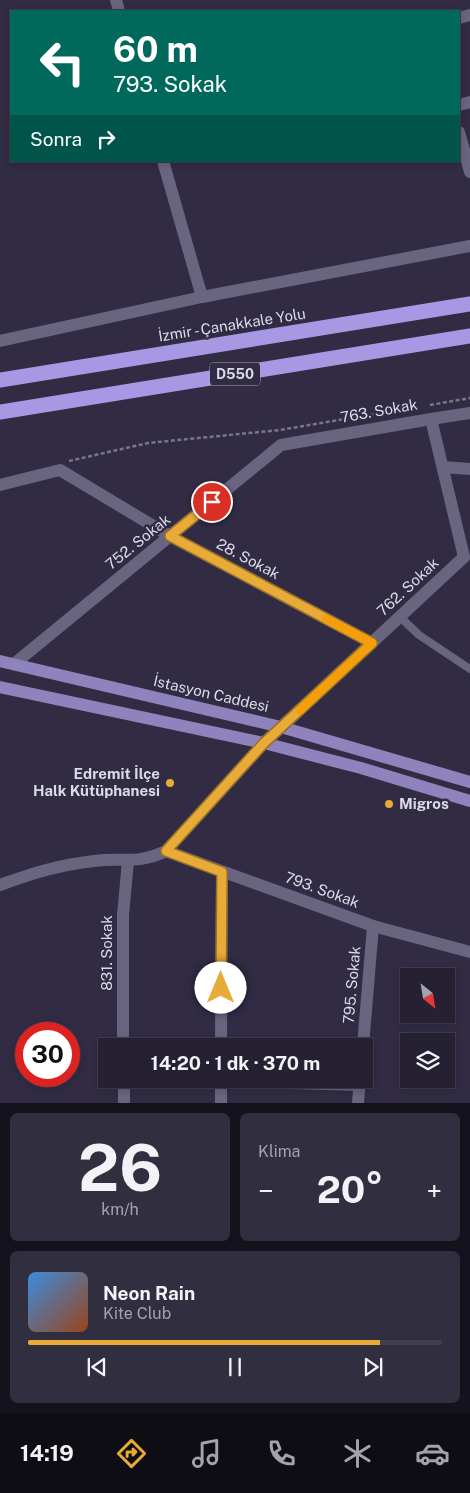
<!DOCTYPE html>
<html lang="tr">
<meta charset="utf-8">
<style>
:root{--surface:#252133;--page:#312e3f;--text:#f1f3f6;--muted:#a3a3ac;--line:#423e4e;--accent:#e8ab37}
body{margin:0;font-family:"Public Sans",sans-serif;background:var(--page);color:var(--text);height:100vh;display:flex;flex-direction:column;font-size:19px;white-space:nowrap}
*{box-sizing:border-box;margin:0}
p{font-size:16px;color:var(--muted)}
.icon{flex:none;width:28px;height:28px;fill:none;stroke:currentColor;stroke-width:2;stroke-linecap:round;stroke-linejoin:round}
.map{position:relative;height:1103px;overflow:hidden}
.sheet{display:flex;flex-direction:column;gap:10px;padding:10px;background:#14121c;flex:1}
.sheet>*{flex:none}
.guide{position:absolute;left:10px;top:10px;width:450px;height:152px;border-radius:0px;box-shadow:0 2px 8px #0003,0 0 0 1px var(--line);background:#00695c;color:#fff;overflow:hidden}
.needle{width:32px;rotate:150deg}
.tools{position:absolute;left:400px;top:968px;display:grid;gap:10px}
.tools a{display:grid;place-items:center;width:55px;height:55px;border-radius:0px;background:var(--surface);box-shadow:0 2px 8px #0003,0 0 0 1px var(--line);font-size:25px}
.speed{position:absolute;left:15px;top:1022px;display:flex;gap:10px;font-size:25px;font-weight:700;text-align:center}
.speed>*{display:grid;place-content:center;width:65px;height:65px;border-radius:50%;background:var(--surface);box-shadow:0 2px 8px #0003,0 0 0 1px var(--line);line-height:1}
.speed .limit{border:8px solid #d22;background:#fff;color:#111}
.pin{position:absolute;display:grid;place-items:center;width:42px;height:42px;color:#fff;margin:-21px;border:2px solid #fff;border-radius:50%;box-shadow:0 1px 5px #0007}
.me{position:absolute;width:55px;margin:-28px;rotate:0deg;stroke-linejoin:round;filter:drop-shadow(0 0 4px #0008)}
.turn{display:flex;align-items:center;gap:18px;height:105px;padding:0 20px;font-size:22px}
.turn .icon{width:65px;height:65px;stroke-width:2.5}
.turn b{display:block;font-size:35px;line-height:42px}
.then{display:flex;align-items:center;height:48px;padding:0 20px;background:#0003;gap:10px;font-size:19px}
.big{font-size:38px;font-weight:700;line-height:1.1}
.sheet .card{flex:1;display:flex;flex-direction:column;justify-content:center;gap:8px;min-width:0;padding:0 18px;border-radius:8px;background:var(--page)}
.sheet .dial{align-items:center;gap:0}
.dial b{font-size:65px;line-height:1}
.song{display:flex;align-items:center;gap:15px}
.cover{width:60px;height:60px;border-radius:8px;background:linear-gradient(135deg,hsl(210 70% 55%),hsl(20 70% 35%))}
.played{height:5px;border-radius:2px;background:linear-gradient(90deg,var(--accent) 85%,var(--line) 85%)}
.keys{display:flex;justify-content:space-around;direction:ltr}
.heat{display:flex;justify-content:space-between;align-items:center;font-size:28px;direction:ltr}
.sheet .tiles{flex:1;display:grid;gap:10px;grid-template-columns:1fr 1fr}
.card:last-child{grid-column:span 2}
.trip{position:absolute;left:98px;top:1038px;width:275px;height:50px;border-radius:0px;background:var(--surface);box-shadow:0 2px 8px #0003,0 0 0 1px var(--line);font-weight:700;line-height:50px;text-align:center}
.tabs{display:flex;height:80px;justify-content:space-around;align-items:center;background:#0f0d14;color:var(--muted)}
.tabs .icon{width:35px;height:35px}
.tabs .current{color:var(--accent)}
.tabs b{font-size:22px;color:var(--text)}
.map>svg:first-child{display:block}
</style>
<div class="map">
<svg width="470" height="1103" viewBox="0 0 470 1103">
<rect width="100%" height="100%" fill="#312c44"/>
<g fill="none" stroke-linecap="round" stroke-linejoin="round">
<g stroke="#79758a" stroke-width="2.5" stroke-dasharray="4 2.5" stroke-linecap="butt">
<path d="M430,405L470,398"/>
<path d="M69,461L148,443L280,430L392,411"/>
</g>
<path stroke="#69647f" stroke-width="8" d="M400,617L419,635L470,669"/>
<g stroke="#69647f" stroke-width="12">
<path d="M116,0L119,11"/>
<path d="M459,18L470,15"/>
<path d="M459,105L470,102"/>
<path d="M459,132L470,172"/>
<path d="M163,161L202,297"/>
<path d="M0,341L202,297L470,246"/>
<path d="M431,419L470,413"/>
<path d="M443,467L470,469"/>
<path d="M0,485L60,470L170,536L372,643"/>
<path d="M14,664L281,445L431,419L464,557"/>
<path d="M166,851L373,926L470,952"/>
<path d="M0,885C33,873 59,865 94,861C122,857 137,865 166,851L264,743L464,557"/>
<path d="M123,1046V915L128,861"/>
<path d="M221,1046L222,872"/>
<path d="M363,1046L373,926"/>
<path d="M124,1079V1103"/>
<path d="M221,1079V1103"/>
<path d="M221,1081L359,1085"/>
<path d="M358,1103L360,1079"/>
</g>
<g stroke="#8e83bc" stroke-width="12">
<path d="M0,661L281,727L470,782"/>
<path d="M0,687L264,743L361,768L470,801"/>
</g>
<g stroke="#a798e4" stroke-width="15">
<path d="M0,380L470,304"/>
<path d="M0,412L470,336"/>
</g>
</g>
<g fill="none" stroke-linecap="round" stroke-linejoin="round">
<defs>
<path id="route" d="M212,502L170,536L372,643L264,743L166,851L222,872L221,988"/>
</defs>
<use href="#route" stroke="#976f24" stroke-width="12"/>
<use href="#route" stroke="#e8ab37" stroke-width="9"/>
<path stroke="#f59e0b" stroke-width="9" d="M300,710L372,643L326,619"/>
</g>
<g fill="#e8ab37" stroke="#312c44" stroke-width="2">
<circle cx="170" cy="783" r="5"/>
<circle cx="389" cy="804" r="5"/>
</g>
<g text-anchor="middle" stroke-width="5" stroke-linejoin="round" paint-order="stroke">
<rect fill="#312c44" stroke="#a9a6b8" stroke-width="1" x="210" y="362.5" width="50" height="23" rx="4"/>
<g font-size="14" font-weight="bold" fill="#dcdaea">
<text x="235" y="379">D550</text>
</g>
<g font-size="15" fill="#dcdaea" stroke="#312c44">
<text transform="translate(232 325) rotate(-9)" y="5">İzmir - Çanakkale Yolu</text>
<text transform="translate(379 411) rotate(-10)" y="5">763. Sokak</text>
<text transform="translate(138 542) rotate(-39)" y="5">752. Sokak</text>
<text transform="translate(248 559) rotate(28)" y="5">28. Sokak</text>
<text transform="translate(408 587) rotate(-43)" y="5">762. Sokak</text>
<text transform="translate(211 694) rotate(13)" y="5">İstasyon Caddesi</text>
<text transform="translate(322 890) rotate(20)" y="5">793. Sokak</text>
<text transform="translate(107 953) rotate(-90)" y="5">831. Sokak</text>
<text transform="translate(352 985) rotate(-85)" y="5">795. Sokak</text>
</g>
<g font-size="15" font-weight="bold" fill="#dcdaea" stroke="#312c44" text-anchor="end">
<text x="160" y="779">Edremit İlçe<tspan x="160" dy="17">Halk Kütüphanesi</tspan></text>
<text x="399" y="809" text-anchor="start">Migros</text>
</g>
</g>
</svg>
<div class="tools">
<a><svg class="needle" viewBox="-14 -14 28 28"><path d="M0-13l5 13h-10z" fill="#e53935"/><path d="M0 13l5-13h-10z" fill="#a3a3ac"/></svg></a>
<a><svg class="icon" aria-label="layers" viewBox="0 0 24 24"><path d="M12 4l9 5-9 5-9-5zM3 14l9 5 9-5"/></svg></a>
</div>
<div class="speed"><div class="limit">30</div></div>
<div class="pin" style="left:212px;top:502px;background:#d93025"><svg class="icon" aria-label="arrive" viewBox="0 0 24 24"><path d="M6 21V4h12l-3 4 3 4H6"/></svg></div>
<svg class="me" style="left:221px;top:988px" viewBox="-20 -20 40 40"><circle r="19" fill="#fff"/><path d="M0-13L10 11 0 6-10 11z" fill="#e8ab37"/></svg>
<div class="trip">14:20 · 1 dk · 370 m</div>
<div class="guide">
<div class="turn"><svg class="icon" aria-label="left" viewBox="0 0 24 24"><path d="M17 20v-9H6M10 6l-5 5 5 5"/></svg><div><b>60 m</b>793. Sokak</div></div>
<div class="then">Sonra<svg class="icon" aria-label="right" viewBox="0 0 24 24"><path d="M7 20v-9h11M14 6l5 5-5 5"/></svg></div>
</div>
</div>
<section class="sheet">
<div class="tiles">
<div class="card dial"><b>26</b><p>km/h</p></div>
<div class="card"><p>Klima</p>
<div class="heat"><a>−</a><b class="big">20°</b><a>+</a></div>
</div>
<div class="card">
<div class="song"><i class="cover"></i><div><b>Neon Rain</b><p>Kite Club</p></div></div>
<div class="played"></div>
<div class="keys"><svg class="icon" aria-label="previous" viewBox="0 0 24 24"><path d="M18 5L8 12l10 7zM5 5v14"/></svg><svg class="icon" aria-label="pause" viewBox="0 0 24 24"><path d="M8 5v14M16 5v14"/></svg><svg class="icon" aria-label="next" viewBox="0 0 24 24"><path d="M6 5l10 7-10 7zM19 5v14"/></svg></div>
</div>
</div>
</section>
<nav class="tabs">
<b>14:19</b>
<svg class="icon current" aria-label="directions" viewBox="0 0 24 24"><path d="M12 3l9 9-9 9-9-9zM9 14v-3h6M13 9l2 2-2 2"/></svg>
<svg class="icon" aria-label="music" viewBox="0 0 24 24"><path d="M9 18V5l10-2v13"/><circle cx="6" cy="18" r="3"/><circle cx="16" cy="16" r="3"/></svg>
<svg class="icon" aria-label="phone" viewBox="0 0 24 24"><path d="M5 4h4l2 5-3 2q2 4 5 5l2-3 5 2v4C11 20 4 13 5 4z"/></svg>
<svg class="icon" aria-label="climate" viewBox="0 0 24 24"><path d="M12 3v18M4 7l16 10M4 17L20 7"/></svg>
<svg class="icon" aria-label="car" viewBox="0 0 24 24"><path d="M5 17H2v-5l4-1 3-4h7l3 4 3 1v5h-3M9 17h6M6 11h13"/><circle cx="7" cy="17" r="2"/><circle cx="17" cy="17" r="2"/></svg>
</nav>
